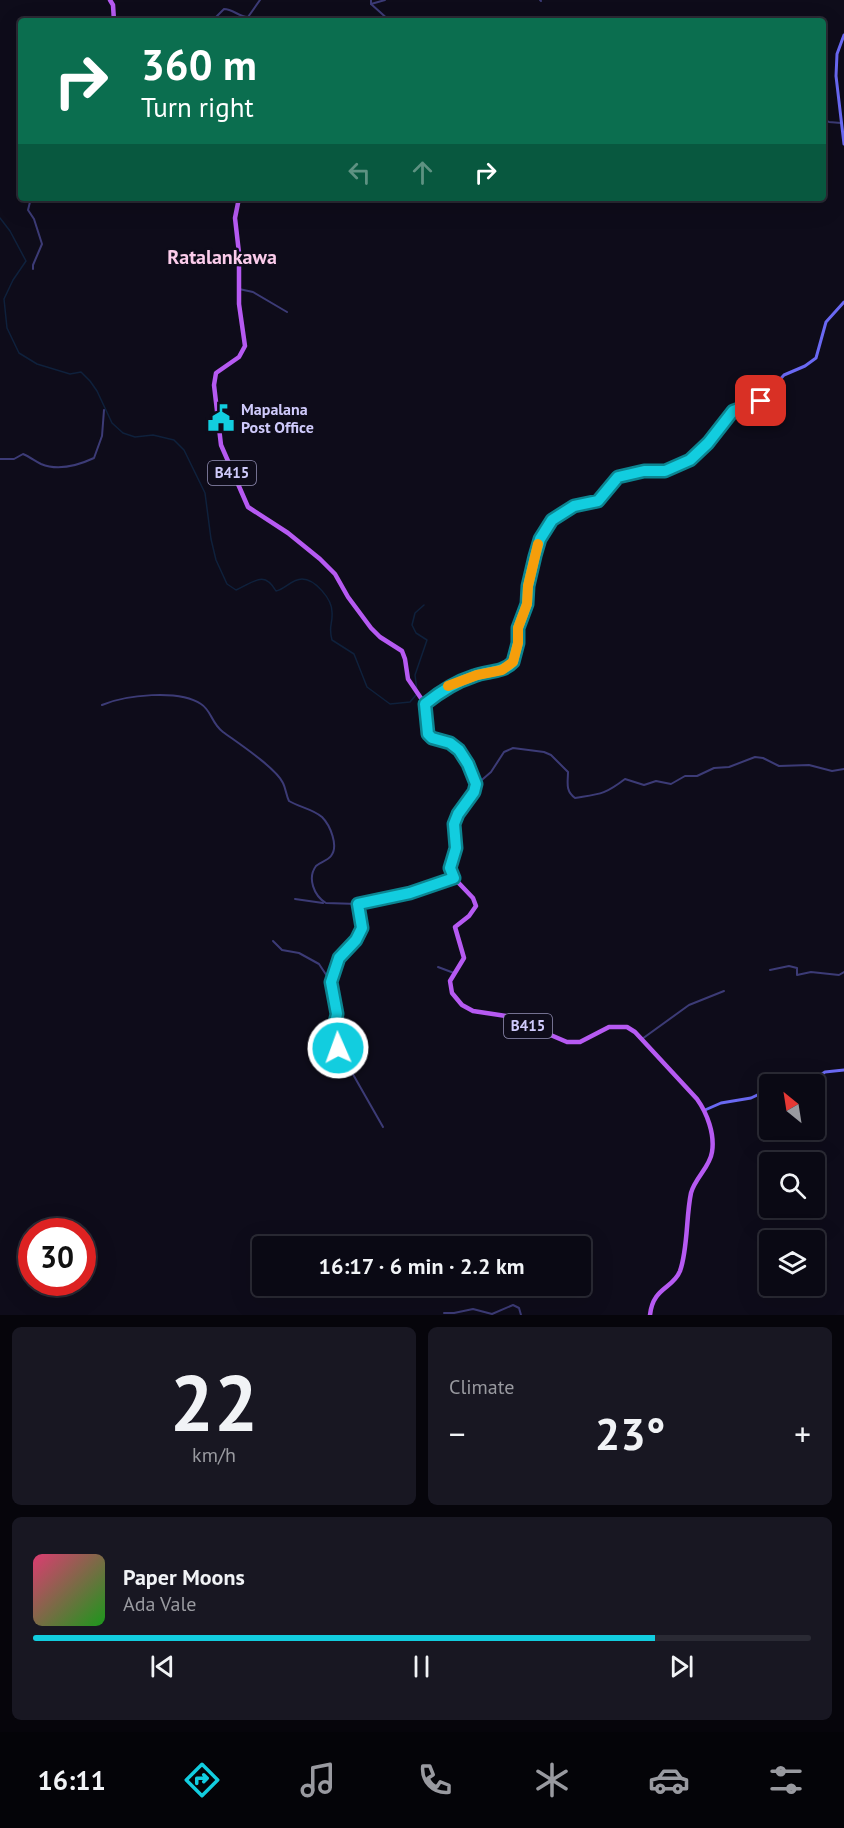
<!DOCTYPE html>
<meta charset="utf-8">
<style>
:root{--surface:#0a0914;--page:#181722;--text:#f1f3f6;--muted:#999aa0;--line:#2a2a34;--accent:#12cddf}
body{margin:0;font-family:"PT Sans",sans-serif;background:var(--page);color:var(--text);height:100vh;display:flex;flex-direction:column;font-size:22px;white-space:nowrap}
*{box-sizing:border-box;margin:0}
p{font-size:20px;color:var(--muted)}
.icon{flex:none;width:33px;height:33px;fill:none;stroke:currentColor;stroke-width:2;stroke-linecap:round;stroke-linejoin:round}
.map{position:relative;height:1315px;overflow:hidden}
.panel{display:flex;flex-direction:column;gap:12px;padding:12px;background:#06050b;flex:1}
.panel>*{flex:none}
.guide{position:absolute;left:18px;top:18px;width:808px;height:183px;border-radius:6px;box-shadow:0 6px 24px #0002,0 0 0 2px var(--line);background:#0b6e4f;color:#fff;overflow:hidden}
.needle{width:39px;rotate:330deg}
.buttons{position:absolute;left:759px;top:1074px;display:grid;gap:12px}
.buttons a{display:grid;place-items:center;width:66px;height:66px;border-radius:6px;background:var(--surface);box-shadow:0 6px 24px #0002,0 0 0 2px var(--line);font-size:30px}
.speed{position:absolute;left:18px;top:1218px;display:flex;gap:12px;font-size:30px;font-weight:700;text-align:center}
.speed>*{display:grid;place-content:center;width:78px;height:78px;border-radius:50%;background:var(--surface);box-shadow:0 6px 24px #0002,0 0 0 2px var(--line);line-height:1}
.speed .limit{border:9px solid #d22;background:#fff;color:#111}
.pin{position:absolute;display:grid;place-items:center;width:51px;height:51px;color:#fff;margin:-26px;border-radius:12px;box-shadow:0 3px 9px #0006}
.me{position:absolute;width:66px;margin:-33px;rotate:358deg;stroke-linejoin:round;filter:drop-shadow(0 0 4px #0008)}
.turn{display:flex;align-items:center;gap:21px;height:126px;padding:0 24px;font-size:27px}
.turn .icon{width:78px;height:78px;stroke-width:2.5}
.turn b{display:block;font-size:42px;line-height:51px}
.lanes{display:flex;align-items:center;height:57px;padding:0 24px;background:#0003;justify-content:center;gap:30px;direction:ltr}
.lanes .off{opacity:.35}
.big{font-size:45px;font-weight:800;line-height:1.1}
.panel .widget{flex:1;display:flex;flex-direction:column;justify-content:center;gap:9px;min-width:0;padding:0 21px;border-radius:9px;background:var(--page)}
.panel .dial{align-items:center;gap:0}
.dial b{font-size:78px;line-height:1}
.song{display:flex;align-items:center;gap:18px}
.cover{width:72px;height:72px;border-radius:9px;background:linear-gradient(135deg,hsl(340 70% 55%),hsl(120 70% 35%))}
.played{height:6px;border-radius:3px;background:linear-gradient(90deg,var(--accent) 80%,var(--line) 80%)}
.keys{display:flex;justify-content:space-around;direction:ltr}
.heat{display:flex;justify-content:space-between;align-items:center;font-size:33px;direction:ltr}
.panel .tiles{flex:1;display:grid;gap:12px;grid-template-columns:1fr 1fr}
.widget:last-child{grid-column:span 2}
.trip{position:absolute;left:252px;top:1236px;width:339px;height:60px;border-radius:6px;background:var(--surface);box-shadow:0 6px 24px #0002,0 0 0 2px var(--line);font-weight:800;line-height:60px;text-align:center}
.tabs{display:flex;height:96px;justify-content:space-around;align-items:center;background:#040408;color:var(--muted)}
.tabs .icon{width:42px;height:42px}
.tabs .current{color:var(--accent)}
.tabs b{font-size:27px;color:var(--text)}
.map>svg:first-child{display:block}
</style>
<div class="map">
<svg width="844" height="1315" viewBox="0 0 844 1315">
<rect width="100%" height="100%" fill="#0e0c1a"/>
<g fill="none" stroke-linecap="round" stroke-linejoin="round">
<g stroke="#0f213c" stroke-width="1.5">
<path d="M0,218L10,231L26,261L13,280L4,299L7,328L19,353L37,364L70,374L81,372L90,381L97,391L112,423L123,433L135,437L153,435L174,440L184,450L205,493L211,539L216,560L227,584L236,590C254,582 264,570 276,591C285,589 292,579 302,579C315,579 332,599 332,612C333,624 328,626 332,640L354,654L367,687L390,704L410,702L416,695"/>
<path d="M417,691L415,675L427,640L416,633L412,625L415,613L424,605"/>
</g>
<g stroke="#3c3b76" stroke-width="2">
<path d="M371,0V4L390,21"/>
<path d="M540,0L541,1"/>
<path d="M371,4L385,0"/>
<path d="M212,21L224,9C233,9 239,17 248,17L260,0"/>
<path d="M824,119L829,122L841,123"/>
<path d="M33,269V265L42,244L34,219L28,210L30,202L41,198"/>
<path d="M239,289L253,292L287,312"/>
<path d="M0,459H14L23,454C30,457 35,461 41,464C58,471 79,465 94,458L102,436L104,410"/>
<path d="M102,705C125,695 179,689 201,704C212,711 211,723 223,732C238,743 276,768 283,783C286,789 286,795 289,801C299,807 313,809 322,817C330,825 339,846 331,856C327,861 320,862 316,866C307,878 314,896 326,903L358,904L393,897L454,878"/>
<path d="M476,785L491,772L504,752L513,748L544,752L551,755L568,772C568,782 565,791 575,798C600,794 604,795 625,779L644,785L656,781L671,784L685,776H697L714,768L729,767L755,757L763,758L779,766L809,765L832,771L844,769"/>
<path d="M295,899L323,903"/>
<path d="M358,904L362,928L356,940L339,958L331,982L337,1014L334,1027L338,1048L383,1127"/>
<path d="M273,941L282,950L299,953L319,964L331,982"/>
<path d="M438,967L454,973"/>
<path d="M770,970L789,966L797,968V975L811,972L839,975L844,972"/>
<path d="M642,1039L689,1005L724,991"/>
<path d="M444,1313H454L473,1309L492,1314L513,1305L519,1308L521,1315"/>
</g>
<g stroke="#6a69f3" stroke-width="3">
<path d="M844,35L837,54L836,76L844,144"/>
<path d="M425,704C441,691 455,682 474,676C487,671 503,673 513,662L518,643V628L527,604L528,586L540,539L552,520L574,506L598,500L618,477L644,471H665L690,461L708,443L733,411L761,401L784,375L805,366L816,358L826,322L844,302"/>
<path d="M807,1084L825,1072L844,1070"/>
<path d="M705,1110L721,1103L751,1098L770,1089"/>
</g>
<g stroke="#b65af2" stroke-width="4.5">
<path d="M110,0L113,5L114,21"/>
<path d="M239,198L235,218L239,253V304L245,346L239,357L216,373L214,385L221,445L248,507L288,533L320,559L335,574L348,597L371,628L380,637L402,651L405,659L408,679L425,704L428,734L432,738L450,743L459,750L468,764L476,785L474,792L458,814L454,824L456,848L450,868L454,878L473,898L476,906L469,916L455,927L464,958L450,981L452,993L462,1005L473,1011L506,1016L567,1042H580L609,1027H627L635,1032L697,1099C707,1113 715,1134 712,1152C710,1167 695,1178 691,1193C686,1216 688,1249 680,1271C673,1289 653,1287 650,1315"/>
</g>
</g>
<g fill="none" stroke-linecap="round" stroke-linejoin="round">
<defs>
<path id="route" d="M338,1048L334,1027L337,1014L331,982L339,958L356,940L362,928L358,904L410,893L454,878L450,868L456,848L454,824L458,814L474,792L476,784L468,764L459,750L450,743L432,738L428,734L425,704C441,691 455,682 474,676C487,671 503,673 513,662L518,643V628L527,604L528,586L535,556L540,539L552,520L574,506L598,501L618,477L644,471H665L690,460L708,443L733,411L761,401"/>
</defs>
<use href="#route" stroke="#0c8591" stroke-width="15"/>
<use href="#route" stroke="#12cddf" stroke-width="10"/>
<path stroke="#f59e0b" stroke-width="10" d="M448,686L477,675L502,670L513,662L518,643V628L527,604L528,586L538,544"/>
</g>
<defs>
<symbol id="civic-bare" viewBox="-9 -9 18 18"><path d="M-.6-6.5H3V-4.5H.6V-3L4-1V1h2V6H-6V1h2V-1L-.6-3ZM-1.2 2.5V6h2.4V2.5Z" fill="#12cddf" stroke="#0e0c1a" stroke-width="2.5" paint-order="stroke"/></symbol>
</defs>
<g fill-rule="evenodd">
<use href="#civic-bare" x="202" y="399" width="38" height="38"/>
</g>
<g text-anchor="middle" stroke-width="5" stroke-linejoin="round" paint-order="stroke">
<g fill="#0e0c1a" stroke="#9591b8" stroke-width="1.5">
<rect x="208" y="461" width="48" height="24" rx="4.5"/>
<rect x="504" y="1014" width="48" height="24" rx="4.5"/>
</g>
<g font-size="15" font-weight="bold" fill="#cfcafb">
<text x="232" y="478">B415</text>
<text x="528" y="1031">B415</text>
</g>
<g font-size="16" font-weight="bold" fill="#cfcafb" stroke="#0e0c1a" text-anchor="start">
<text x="241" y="415">Mapalana<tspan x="241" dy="18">Post Office</tspan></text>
</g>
<g font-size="20" font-weight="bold" fill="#fbcceb" stroke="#0e0c1a">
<text x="222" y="264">Ratalankawa</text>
</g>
</g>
</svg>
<div class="buttons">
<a><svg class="needle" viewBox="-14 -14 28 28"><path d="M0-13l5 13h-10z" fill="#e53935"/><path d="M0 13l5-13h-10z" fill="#999aa0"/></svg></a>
<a><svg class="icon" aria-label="search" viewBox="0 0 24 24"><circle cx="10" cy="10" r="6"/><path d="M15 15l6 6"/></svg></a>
<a><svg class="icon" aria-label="layers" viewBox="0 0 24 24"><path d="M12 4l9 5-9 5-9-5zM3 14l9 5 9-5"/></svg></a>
</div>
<div class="speed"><div class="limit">30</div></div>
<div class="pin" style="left:761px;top:401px;background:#d93025"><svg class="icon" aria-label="arrive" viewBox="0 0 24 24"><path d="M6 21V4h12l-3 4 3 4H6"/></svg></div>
<svg class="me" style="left:338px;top:1048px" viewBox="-20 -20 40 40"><circle r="17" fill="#12cddf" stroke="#fff" stroke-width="3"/><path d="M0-11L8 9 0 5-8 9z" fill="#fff"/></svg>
<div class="trip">16:17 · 6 min · 2.2 km</div>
<div class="guide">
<div class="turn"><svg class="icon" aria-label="right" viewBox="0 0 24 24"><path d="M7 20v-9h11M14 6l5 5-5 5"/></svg><div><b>360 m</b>Turn right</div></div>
<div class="lanes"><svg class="icon off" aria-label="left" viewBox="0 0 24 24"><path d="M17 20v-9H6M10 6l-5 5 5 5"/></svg><svg class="icon off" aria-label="ahead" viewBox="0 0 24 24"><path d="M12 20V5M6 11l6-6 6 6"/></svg><svg class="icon" aria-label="right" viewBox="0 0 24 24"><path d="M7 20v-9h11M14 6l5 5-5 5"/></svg></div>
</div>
</div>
<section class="panel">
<div class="tiles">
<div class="widget dial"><b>22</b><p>km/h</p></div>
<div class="widget"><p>Climate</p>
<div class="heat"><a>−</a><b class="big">23°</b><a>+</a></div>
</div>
<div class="widget">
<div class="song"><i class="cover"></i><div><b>Paper Moons</b><p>Ada Vale</p></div></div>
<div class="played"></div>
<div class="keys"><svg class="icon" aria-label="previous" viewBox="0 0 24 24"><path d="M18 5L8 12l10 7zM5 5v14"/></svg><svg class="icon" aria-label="pause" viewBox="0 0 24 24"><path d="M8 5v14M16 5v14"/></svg><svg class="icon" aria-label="next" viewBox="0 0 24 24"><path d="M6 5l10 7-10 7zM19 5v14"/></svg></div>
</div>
</div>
</section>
<nav class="tabs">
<b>16:11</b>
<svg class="icon current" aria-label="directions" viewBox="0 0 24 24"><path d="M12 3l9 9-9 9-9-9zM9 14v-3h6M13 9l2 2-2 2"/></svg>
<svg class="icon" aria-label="music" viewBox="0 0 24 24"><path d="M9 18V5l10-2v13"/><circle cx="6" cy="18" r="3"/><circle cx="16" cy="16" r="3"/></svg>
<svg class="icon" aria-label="phone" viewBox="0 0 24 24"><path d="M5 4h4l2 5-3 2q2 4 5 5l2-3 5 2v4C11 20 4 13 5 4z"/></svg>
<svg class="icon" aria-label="climate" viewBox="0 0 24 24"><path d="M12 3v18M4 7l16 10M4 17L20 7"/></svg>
<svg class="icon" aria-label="car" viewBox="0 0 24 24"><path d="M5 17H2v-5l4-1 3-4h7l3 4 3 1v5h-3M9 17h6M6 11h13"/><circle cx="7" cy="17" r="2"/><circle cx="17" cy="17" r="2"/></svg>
<svg class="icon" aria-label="filters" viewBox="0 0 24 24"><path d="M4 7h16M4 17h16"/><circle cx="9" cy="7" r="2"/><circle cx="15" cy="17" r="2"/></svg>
</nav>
